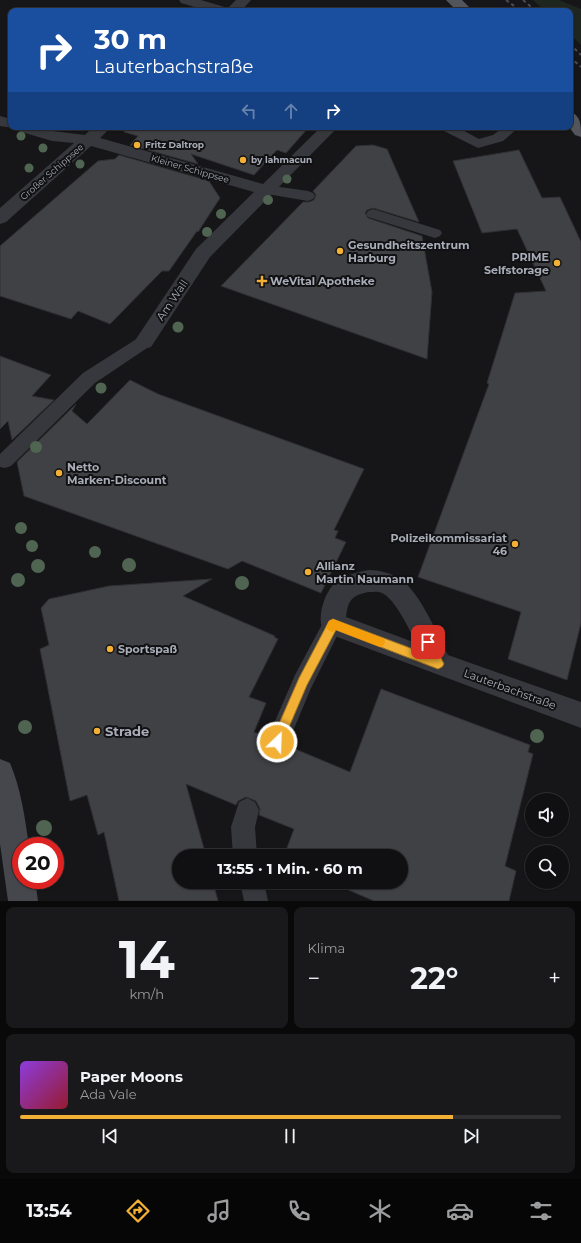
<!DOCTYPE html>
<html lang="de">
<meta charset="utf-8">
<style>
:root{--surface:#101012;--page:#19191b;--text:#f1f3f6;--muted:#9c9d9f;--line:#303032;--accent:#f2b134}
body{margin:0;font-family:Montserrat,sans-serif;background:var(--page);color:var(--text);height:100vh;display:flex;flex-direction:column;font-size:15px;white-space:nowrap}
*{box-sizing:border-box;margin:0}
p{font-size:13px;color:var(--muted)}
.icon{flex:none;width:22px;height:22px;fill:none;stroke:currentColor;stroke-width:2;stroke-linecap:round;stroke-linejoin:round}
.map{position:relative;height:901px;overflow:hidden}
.side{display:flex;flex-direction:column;gap:6px;padding:6px;background:#09090a;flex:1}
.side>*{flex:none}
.hud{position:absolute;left:8px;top:8px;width:565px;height:122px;border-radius:8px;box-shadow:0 1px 3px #0004,0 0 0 1px var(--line);background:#1a4fa0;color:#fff;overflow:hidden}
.fabs{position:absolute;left:525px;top:793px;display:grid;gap:8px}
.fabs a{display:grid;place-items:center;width:44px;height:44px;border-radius:50%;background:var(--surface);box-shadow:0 1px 3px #0004,0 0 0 1px var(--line);font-size:20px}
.speed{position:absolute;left:12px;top:837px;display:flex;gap:8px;font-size:20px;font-weight:700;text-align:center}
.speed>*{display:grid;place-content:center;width:52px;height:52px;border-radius:50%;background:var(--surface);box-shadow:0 1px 3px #0004,0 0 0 1px var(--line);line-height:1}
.speed .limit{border:6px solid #d22;background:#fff;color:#111}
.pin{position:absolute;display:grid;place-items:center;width:34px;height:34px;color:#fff;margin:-17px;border-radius:8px;box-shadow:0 2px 6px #0006}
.me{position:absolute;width:44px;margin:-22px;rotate:24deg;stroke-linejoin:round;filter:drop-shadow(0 0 3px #0008)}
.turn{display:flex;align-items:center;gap:14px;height:84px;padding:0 20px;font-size:18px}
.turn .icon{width:52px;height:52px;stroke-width:2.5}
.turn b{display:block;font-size:28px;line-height:34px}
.lanes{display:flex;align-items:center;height:38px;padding:0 20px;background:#0003;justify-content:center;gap:20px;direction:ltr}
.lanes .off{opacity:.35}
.big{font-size:30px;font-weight:700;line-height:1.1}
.side .card{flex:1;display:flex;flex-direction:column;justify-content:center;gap:6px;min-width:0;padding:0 14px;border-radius:8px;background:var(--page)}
.side .dial{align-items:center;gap:0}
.dial b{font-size:52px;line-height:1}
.song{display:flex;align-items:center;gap:12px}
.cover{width:48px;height:48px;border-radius:6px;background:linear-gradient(135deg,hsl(270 70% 55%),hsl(350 70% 35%))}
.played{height:4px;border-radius:2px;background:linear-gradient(90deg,var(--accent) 80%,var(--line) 80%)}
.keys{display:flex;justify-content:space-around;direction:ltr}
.heat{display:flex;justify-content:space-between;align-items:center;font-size:22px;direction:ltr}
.side .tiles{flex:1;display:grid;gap:6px;grid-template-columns:1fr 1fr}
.card:last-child{grid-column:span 2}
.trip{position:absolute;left:172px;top:849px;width:236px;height:40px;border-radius:20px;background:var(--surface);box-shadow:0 1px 3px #0004,0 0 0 1px var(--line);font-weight:700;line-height:40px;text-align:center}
.dock{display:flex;height:64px;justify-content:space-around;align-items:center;background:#060607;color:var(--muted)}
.dock .icon{width:28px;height:28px}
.dock .on{color:var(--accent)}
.dock b{font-size:18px;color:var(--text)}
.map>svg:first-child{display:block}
</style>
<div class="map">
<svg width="581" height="901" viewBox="0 0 581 901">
<rect width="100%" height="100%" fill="#161618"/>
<path fill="#1e261f" d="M533,0H559L581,9V45L570,34V11H545Z"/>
<g fill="#404145" stroke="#303034">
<path d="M125,127H309L286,153L277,150L254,175L191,154L198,164L130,145L138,136L124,132Z"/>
<path d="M373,145L387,149L419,222L373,208L367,210L365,213L368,218L422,236L432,292L427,359L221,286L303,202H309L314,200L316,195L313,191L356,146Z"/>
<path d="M519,150L542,198L560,197L581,242V623L567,680L508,659L521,612L418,577L489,384L487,383L515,293L546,291L517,229L482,233L453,161Z"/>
<path d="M119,155L209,181L220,198L198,232L197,231L169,271H162L110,324L78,311L71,319L0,296V246L98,161L115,159Z"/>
<path d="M0,356L51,375L32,396L54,400L12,440L8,421L0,429Z"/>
<path d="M130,380L158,394L364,469L334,530L338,531L335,538L346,542L321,593L242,561L228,569L24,496L17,462L76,404L72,411L87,424Z"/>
<path d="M212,579L183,596L275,636L274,637L278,639L249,697L266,703L254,732L266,737L265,743L268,751L278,754L286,751L288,746L350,772L381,689L530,745L528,752L533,754L505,866L516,871L509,901H374L330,882H401V856H284L294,829L259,815L260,809L256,801L246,797L238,801L236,805L186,784L206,856H179V882H213L218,901H119L104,832L98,835L87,795L70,801L40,649L49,645L41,608L49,599L109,586Z"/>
</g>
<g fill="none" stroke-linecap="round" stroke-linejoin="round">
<g fill="#37383d" fill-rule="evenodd">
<path d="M440,127H457L479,139L493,135L504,127H519L503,141L478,148L442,130Z"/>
<path d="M266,185L308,191L313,193L315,196L313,199L308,201L261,193L259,190L261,187Z"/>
<path d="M373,209L440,230L442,233L440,236L435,238L368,217L366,214L368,211Z"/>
<path d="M144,336L150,338L152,342L150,346L95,383L11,466L5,468L0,467V454L83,373L138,338Z"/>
<path d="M333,615L340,617L343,624L311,688L285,750L277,753L269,750L266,742L295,675L326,617Z"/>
<path d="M247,798L255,802L259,810L255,827L257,856H233L231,827L239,802Z"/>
<path d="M240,882H264L268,901H244Z"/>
</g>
<g fill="#37383d" fill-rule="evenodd">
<path d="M179,0H201L228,8L236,0H251L241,11H208L181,3Z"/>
<path d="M0,116L11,119V127H39L53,131L85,135L93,127H111L100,138L263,184L321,127H338L210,257L151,347L144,349L137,347L134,342L196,249L254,192L91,146L6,222L0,224V208L74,143L52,141L15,130L14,128L0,126Z"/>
<path d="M369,570C379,570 390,573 399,578C419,590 437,634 448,655L581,702V728L324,632C323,629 321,626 321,623C319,611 326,590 336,582C345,575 358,572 369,570ZM369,592C373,592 378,591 382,593C396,600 409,629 416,643L346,617C348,600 352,595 369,592Z"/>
</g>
<path fill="#45474d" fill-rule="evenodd" d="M0,759L10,763C21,789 25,818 29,846H21V880H35L38,901H8L0,844Z"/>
<g fill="#53555c" fill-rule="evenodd">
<path d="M446,0H462L473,11H457Z"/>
<path d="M570,112C581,115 581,126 581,137L575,135L569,127Z"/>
</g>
<g stroke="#4a4c52" stroke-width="2" stroke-dasharray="3.5 3" stroke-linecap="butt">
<path d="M506,0L521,11"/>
<path d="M523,0L536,11"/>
<path d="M570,44L581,55"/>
<path d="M570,57L581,67"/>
</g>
</g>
<g fill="#506452">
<circle cx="21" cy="136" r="4.5"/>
<circle cx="43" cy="148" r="4.5"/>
<circle cx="80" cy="164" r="4.5"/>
<circle cx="29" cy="168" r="4.5"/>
<circle cx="287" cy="179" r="4.5"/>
<circle cx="268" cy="200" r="5"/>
<circle cx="221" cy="214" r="5"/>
<circle cx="207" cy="232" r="5"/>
<circle cx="178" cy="327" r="5.5"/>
<circle cx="101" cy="388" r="5.5"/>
<circle cx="36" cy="447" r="6"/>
<circle cx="21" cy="528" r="6"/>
<circle cx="32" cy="546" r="6"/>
<circle cx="95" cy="552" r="6"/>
<circle cx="129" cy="565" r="7"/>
<circle cx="38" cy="566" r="7"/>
<circle cx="18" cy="580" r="7"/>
<circle cx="242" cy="583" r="7"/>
<circle cx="25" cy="727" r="7"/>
<circle cx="537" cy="736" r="7"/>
<circle cx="44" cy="828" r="8"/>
</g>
<path fill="#f2b134" stroke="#9d7322" d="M333,619L429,655L423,642L424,639L428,637L432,639L444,664L442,667L438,669L336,630L307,685L281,746L277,747L273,746L271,742L299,678L329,621Z"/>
<path fill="#f59e0b" d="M333,619L384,639L385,642L384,645L380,647L336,630L332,632L328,630L326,627L329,621Z"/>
<g fill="#f2b134" stroke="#111113" stroke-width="1.5">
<circle cx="137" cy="145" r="4"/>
<circle cx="243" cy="160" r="4"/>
<circle cx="340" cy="251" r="4"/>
<circle cx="557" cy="263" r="4"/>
<path d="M260 275h4v4h4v4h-4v4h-4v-4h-4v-4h4z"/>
<circle cx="59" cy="473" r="4"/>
<circle cx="515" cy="544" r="4"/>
<circle cx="308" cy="572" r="4"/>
<circle cx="110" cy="649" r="4"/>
<circle cx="97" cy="731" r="4"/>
</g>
<g text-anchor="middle" stroke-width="4" stroke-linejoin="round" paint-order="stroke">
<g font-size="9" font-weight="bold" fill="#a8adb8" stroke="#111113" text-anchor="start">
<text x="145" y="148">Fritz Daltrop</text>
<text x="251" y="163">by lahmacun</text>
</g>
<g font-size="9" fill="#a8adb8" stroke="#111113">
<text transform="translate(190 169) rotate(16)" y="3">Kleiner Schippsee</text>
<text transform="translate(52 172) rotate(-41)" y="3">Großer Schippsee</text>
</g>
<g font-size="11" font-weight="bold" fill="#a8adb8" stroke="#111113" text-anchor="start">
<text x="348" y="249">Gesundheitszentrum<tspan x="348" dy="13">Harburg</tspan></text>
<text x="549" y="261" text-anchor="end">PRIME<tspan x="549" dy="13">Selfstorage</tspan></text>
<text x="270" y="285">WeVital Apotheke</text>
<text x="67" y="471">Netto<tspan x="67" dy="13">Marken-Discount</tspan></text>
<text x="507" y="542" text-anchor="end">Polizeikommissariat<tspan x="507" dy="13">46</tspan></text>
<text x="316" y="570">Allianz<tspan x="316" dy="13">Martin Naumann</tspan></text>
<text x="118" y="653">Sportspaß</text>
</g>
<g font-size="11" fill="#a8adb8" stroke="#111113">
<text transform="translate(172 300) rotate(-56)" y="4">Am Wall</text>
<text transform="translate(510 689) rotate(20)" y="4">Lauterbachstraße</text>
</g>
<g font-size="13" font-weight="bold" fill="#a8adb8" stroke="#111113" text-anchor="start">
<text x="105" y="736">Strade</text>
</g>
</g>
</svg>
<div class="fabs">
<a><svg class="icon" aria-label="sound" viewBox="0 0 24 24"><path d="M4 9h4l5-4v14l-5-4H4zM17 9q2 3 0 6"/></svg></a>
<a><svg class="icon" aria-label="search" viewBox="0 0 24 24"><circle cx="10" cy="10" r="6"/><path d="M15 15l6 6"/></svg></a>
</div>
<div class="speed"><div class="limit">20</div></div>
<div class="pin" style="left:428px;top:642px;background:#d93025"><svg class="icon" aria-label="arrive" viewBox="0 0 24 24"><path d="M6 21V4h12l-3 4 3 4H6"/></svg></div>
<svg class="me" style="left:277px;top:742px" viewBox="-20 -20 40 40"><circle r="17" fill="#f2b134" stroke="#fff" stroke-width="3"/><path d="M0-11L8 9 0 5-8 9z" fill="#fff"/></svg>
<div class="trip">13:55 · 1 Min. · 60 m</div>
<div class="hud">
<div class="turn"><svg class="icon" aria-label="right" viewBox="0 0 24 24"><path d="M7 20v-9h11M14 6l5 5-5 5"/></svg><div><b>30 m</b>Lauterbachstraße</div></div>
<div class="lanes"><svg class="icon off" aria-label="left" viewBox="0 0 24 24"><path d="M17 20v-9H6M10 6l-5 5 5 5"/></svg><svg class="icon off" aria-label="ahead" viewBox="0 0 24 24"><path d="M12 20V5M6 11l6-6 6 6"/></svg><svg class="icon" aria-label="right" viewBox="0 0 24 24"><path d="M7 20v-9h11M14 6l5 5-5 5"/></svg></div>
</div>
</div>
<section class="side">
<div class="tiles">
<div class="card dial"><b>14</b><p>km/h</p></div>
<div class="card"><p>Klima</p>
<div class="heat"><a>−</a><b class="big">22°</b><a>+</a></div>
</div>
<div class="card">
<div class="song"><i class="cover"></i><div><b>Paper Moons</b><p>Ada Vale</p></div></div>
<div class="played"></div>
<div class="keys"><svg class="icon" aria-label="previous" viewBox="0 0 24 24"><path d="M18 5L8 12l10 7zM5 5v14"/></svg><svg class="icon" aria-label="pause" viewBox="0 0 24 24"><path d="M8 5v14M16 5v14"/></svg><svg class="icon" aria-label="next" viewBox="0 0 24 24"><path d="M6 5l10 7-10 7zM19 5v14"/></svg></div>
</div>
</div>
</section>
<nav class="dock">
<b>13:54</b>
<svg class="icon on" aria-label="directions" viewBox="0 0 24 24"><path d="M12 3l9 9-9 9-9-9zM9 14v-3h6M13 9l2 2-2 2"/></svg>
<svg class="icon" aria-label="music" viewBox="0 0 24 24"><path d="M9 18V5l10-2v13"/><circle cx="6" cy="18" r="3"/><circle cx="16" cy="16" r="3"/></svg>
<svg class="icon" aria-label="phone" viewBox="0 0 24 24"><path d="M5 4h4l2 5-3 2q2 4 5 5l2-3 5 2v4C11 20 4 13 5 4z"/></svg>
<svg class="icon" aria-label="climate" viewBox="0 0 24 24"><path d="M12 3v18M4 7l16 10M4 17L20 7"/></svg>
<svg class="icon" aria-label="car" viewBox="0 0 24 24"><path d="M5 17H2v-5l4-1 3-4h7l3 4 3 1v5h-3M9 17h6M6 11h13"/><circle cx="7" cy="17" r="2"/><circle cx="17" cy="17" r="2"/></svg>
<svg class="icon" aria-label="filters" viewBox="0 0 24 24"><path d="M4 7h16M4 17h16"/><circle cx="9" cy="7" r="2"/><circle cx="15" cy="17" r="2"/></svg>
</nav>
